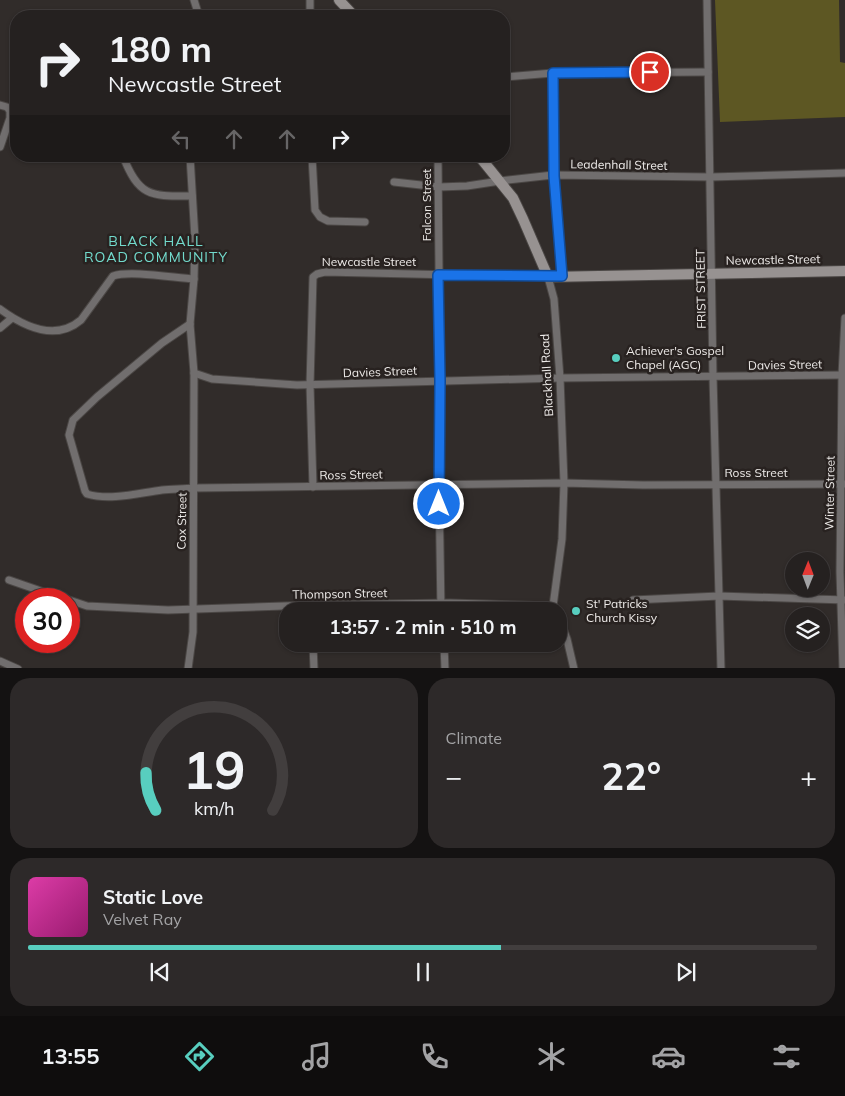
<!DOCTYPE html>
<meta charset="utf-8">
<style>
:root{--surface:#252120;--page:#2d2929;--text:#f1f3f6;--muted:#a3a3a5;--line:#423e3e;--accent:#58cebf}
body{margin:0;font-family:Mulish,sans-serif;background:var(--page);color:var(--text);height:100vh;display:flex;flex-direction:column;font-size:19px;white-space:nowrap}
*{box-sizing:border-box;margin:0}
p{font-size:16px;color:var(--muted)}
.icon{flex:none;width:28px;height:28px;fill:none;stroke:currentColor;stroke-width:2;stroke-linecap:round;stroke-linejoin:round}
.map{position:relative;height:668px;overflow:hidden}
.details{display:flex;flex-direction:column;gap:10px;padding:10px;background:#141212;flex:1}
.details>*{flex:none}
.hud{position:absolute;left:10px;top:10px;width:500px;height:152px;border-radius:20px;box-shadow:0 1px 4px #0004,0 0 0 1px var(--line);background:#252120;color:var(--text);overflow:hidden}
.needle{width:32px;rotate:1deg}
.fabs{position:absolute;left:785px;top:552px;display:grid;gap:10px}
.fabs a{display:grid;place-items:center;width:45px;height:45px;border-radius:50%;background:var(--surface);box-shadow:0 1px 4px #0004,0 0 0 1px var(--line);font-size:25px}
.speed{position:absolute;left:15px;top:588px;display:flex;gap:10px;font-size:25px;font-weight:700;text-align:center}
.speed>*{display:grid;place-content:center;width:65px;height:65px;border-radius:50%;background:var(--surface);box-shadow:0 1px 4px #0004,0 0 0 1px var(--line);line-height:1}
.speed .limit{border:8px solid #d22;background:#fff;color:#111}
.pin{position:absolute;display:grid;place-items:center;width:42px;height:42px;color:#fff;margin:-21px;border:2px solid #fff;border-radius:50%;box-shadow:0 1px 5px #0007}
.me{position:absolute;width:55px;margin:-28px;rotate:0deg;stroke-linejoin:round;filter:drop-shadow(0 0 4px #0008)}
.turn{display:flex;align-items:center;gap:18px;height:105px;padding:0 15px;font-size:22px}
.turn .icon{width:65px;height:65px;stroke-width:2.5}
.turn b{display:block;font-size:35px;line-height:42px}
.lanes{display:flex;align-items:center;height:48px;padding:0 15px;background:#0003;justify-content:center;gap:25px;direction:ltr}
.lanes .off{opacity:.35}
.big{font-size:38px;font-weight:700;line-height:1.1}
.details .widget{flex:1;display:flex;flex-direction:column;justify-content:center;gap:8px;min-width:0;padding:0 18px;border-radius:20px;background:var(--page)}
.details .dial{align-items:center;gap:0}
.dial svg{height:130px;overflow:visible;fill:none;stroke:var(--line);stroke-width:7;stroke-linecap:round;text-anchor:middle}
.dial text{fill:var(--text);stroke:none}
.song{display:flex;align-items:center;gap:15px}
.cover{width:60px;height:60px;border-radius:8px;background:linear-gradient(135deg,hsl(320 70% 55%),hsl(320 70% 35%))}
.played{height:5px;border-radius:2px;background:linear-gradient(90deg,var(--accent) 60%,var(--line) 60%)}
.keys{display:flex;justify-content:space-around;direction:ltr}
.heat{display:flex;justify-content:space-between;align-items:center;font-size:28px;direction:ltr}
.details .tiles{flex:1;display:grid;gap:10px;grid-template-columns:1fr 1fr}
.widget:last-child{grid-column:span 2}
.trip{position:absolute;left:279px;top:602px;width:288px;height:50px;border-radius:20px;background:var(--surface);box-shadow:0 1px 4px #0004,0 0 0 1px var(--line);font-weight:700;line-height:50px;text-align:center}
.tabs{display:flex;height:80px;justify-content:space-around;align-items:center;background:#0f0d0d;color:var(--muted)}
.tabs .icon{width:35px;height:35px}
.tabs .active{color:var(--accent)}
.tabs b{font-size:22px;color:var(--text)}
.map>svg:first-child{display:block}
</style>
<div class="map">
<svg width="845" height="669" viewBox="0 0 845 669">
<rect width="100%" height="100%" fill="#312c2a"/>
<path fill="#5d5723" d="M715,0H839L840,62L845,63V117L720,122Z"/>
<g fill="none" stroke-linecap="round" stroke-linejoin="round">
<defs>
<g id="street">
<path d="M194,0L199,16"/>
<path d="M310,0V16"/>
<path d="M707,0L713,377L721,669"/>
<path d="M553,73V175L562,276"/>
<path d="M504,77L553,73L708,72"/>
<path d="M0,105L7,107L10,111V118L0,147"/>
<path d="M123,156C139,198 152,196 192,196"/>
<path d="M312,156L315,210L320,217L328,221L365,222"/>
<path d="M438,159L440,381L439,485L441,611"/>
<path d="M394,182L439,187L467,186L500,181L553,175L711,177L845,173"/>
<path d="M0,309C23,326 55,342 81,320L113,276C130,270 175,278 194,279"/>
<path d="M190,324L162,343L97,397L73,420L69,435L85,491L87,494C110,501 139,493 162,490C172,489 183,489 194,488L564,483L643,485L845,484"/>
<path d="M0,328L12,318"/>
<path d="M194,373L212,379L297,385L560,378L845,375"/>
<path d="M313,487L310,385L313,277L317,274L325,272L548,277L554,299L560,378L564,483L562,539L553,606L555,611"/>
<path d="M9,580L64,599"/>
<path d="M69,600L87,606L168,610L313,605L450,603L553,606"/>
<path d="M633,600L719,596L845,600"/>
<path d="M558,615L567,639L574,669"/>
<path d="M313,644L314,669"/>
<path d="M444,644L445,669"/>
<path d="M0,661L18,669"/>
<path d="M188,669L193,632L194,373L190,324L194,279L195,239L190,156"/>
<path d="M843,669L840,572L842,375L845,318"/>
</g>
<g id="secondary">
<path d="M339,0L354,16"/>
<path d="M479,156L513,198L523,219L548,277L845,271"/>
</g>
</defs>
<use href="#street" stroke="#4b4745" stroke-width="9"/>
<use href="#secondary" stroke="#4b4745" stroke-width="12"/>
<use href="#street" stroke="#716e6e" stroke-width="7"/>
<use href="#secondary" stroke="#979291" stroke-width="10"/>
</g>
<g fill="none" stroke-linecap="round" stroke-linejoin="round">
<defs>
<path id="route" d="M439,504L440,381L438,275L562,276L554,176L553,73L650,72"/>
</defs>
<use href="#route" stroke="#114b97" stroke-width="12"/>
<use href="#route" stroke="#1a73e8" stroke-width="9"/>
</g>
<g fill="#58cebf" stroke="#282220" stroke-width="2">
<circle cx="616" cy="358" r="5"/>
<circle cx="576" cy="611" r="5"/>
</g>
<g text-anchor="middle" stroke-width="5" stroke-linejoin="round" paint-order="stroke">
<g font-size="12" fill="#eeebe9" stroke="#282220">
<text transform="translate(619 165) rotate(1)" y="4">Leadenhall Street</text>
<text transform="translate(427 205) rotate(-90)" y="4">Falcon Street</text>
<text transform="translate(773 260) rotate(-1)" y="4">Newcastle Street</text>
<text x="369" y="266">Newcastle Street</text>
<text transform="translate(701 289) rotate(-91)" y="4">FRIST STREET</text>
<text transform="translate(785 365) rotate(-1)" y="4">Davies Street</text>
<text transform="translate(380 372) rotate(-2)" y="4">Davies Street</text>
<text transform="translate(547 375) rotate(-93)" y="4">Blackhall Road</text>
<text x="756" y="477">Ross Street</text>
<text transform="translate(351 475) rotate(-1)" y="4">Ross Street</text>
<text transform="translate(830 493) rotate(-89)" y="4">Winter Street</text>
<text transform="translate(182 521) rotate(-89)" y="4">Cox Street</text>
<text transform="translate(340 594) rotate(-1)" y="4">Thompson Street</text>
</g>
<g font-size="12" fill="#eeebe9" stroke="#282220" text-anchor="start">
<text x="626" y="355">Achiever's Gospel<tspan x="626" dy="14">Chapel (AGC)</tspan></text>
<text x="586" y="608">St' Patricks<tspan x="586" dy="14">Church Kissy</tspan></text>
</g>
<g font-size="14" letter-spacing="1" fill="#72dacc" stroke="#282220">
<text x="156" y="246">BLACK HALL<tspan x="156" dy="16">ROAD COMMUNITY</tspan></text>
</g>
</g>
</svg>
<div class="fabs">
<a><svg class="needle" viewBox="-14 -14 28 28"><path d="M0-13l5 13h-10z" fill="#e53935"/><path d="M0 13l5-13h-10z" fill="#a3a3a5"/></svg></a>
<a><svg class="icon" aria-label="layers" viewBox="0 0 24 24"><path d="M12 4l9 5-9 5-9-5zM3 14l9 5 9-5"/></svg></a>
</div>
<div class="speed"><div class="limit">30</div></div>
<div class="pin" style="left:650px;top:72px;background:#d93025"><svg class="icon" aria-label="arrive" viewBox="0 0 24 24"><path d="M6 21V4h12l-3 4 3 4H6"/></svg></div>
<svg class="me" style="left:439px;top:504px" viewBox="-20 -20 40 40"><circle r="17" fill="#1a73e8" stroke="#fff" stroke-width="3"/><path d="M0-11L8 9 0 5-8 9z" fill="#fff"/></svg>
<div class="trip">13:57 · 2 min · 510 m</div>
<div class="hud">
<div class="turn"><svg class="icon" aria-label="right" viewBox="0 0 24 24"><path d="M7 20v-9h11M14 6l5 5-5 5"/></svg><div><b>180 m</b>Newcastle Street</div></div>
<div class="lanes"><svg class="icon off" aria-label="left" viewBox="0 0 24 24"><path d="M17 20v-9H6M10 6l-5 5 5 5"/></svg><svg class="icon off" aria-label="ahead" viewBox="0 0 24 24"><path d="M12 20V5M6 11l6-6 6 6"/></svg><svg class="icon off" aria-label="ahead" viewBox="0 0 24 24"><path d="M12 20V5M6 11l6-6 6 6"/></svg><svg class="icon" aria-label="right" viewBox="0 0 24 24"><path d="M7 20v-9h11M14 6l5 5-5 5"/></svg></div>
</div>
</div>
<section class="details">
<div class="tiles">
<div class="widget dial"><svg viewBox="0 0 100 80">
<path d="M14 69A42 42 0 1 1 86 69"/>
<path d="M14 69A42 42 0 0 1 8 46" stroke="#58cebf"/>
<text x="50" y="56" font-size="32" font-weight="700">19</text>
<text x="50" y="72" font-size="11">km/h</text>
</svg></div>
<div class="widget"><p>Climate</p>
<div class="heat"><a>−</a><b class="big">22°</b><a>+</a></div>
</div>
<div class="widget">
<div class="song"><i class="cover"></i><div><b>Static Love</b><p>Velvet Ray</p></div></div>
<div class="played"></div>
<div class="keys"><svg class="icon" aria-label="previous" viewBox="0 0 24 24"><path d="M18 5L8 12l10 7zM5 5v14"/></svg><svg class="icon" aria-label="pause" viewBox="0 0 24 24"><path d="M8 5v14M16 5v14"/></svg><svg class="icon" aria-label="next" viewBox="0 0 24 24"><path d="M6 5l10 7-10 7zM19 5v14"/></svg></div>
</div>
</div>
</section>
<nav class="tabs">
<b>13:55</b>
<svg class="icon active" aria-label="directions" viewBox="0 0 24 24"><path d="M12 3l9 9-9 9-9-9zM9 14v-3h6M13 9l2 2-2 2"/></svg>
<svg class="icon" aria-label="music" viewBox="0 0 24 24"><path d="M9 18V5l10-2v13"/><circle cx="6" cy="18" r="3"/><circle cx="16" cy="16" r="3"/></svg>
<svg class="icon" aria-label="phone" viewBox="0 0 24 24"><path d="M5 4h4l2 5-3 2q2 4 5 5l2-3 5 2v4C11 20 4 13 5 4z"/></svg>
<svg class="icon" aria-label="climate" viewBox="0 0 24 24"><path d="M12 3v18M4 7l16 10M4 17L20 7"/></svg>
<svg class="icon" aria-label="car" viewBox="0 0 24 24"><path d="M5 17H2v-5l4-1 3-4h7l3 4 3 1v5h-3M9 17h6M6 11h13"/><circle cx="7" cy="17" r="2"/><circle cx="17" cy="17" r="2"/></svg>
<svg class="icon" aria-label="filters" viewBox="0 0 24 24"><path d="M4 7h16M4 17h16"/><circle cx="9" cy="7" r="2"/><circle cx="15" cy="17" r="2"/></svg>
</nav>
